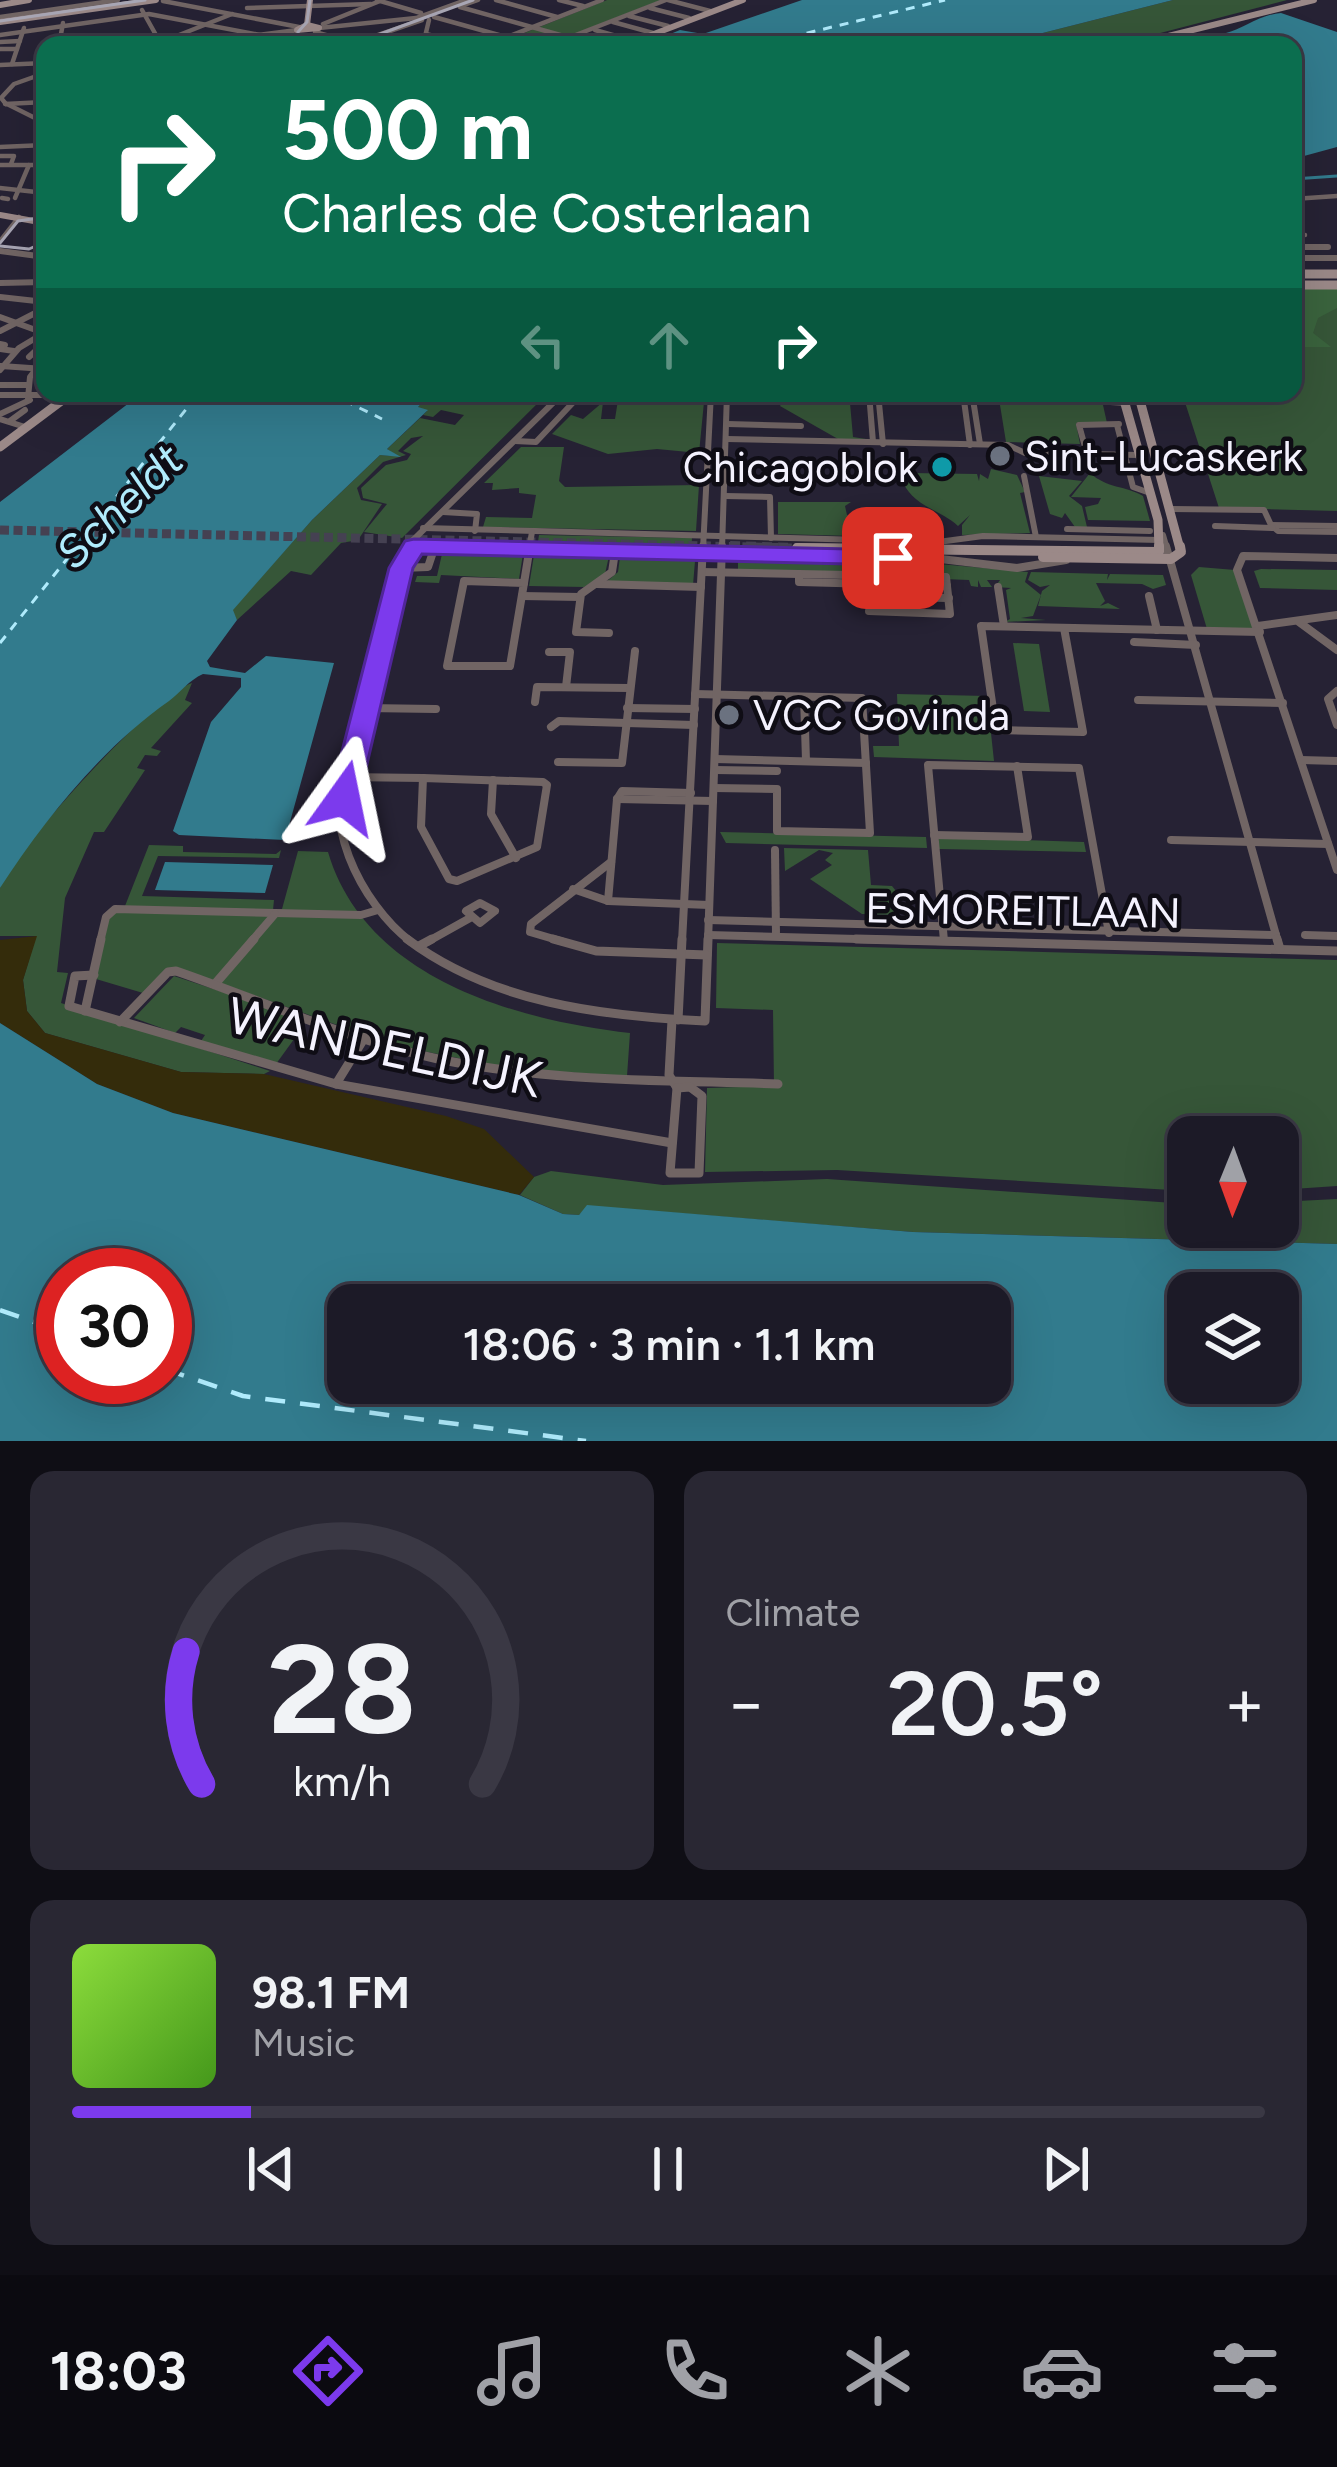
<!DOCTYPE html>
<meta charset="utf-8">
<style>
:root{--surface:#1c1a27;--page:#292733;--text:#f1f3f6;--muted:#a0a1a7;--line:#3a3844;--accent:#7c3aed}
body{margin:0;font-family:Figtree,sans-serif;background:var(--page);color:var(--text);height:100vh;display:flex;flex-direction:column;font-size:45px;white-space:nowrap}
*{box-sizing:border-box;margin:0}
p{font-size:39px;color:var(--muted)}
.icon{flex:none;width:66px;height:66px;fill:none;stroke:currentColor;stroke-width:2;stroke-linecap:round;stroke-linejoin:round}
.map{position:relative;height:1441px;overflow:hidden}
.sheet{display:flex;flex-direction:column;gap:30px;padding:30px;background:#0f0e15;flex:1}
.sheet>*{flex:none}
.top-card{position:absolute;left:36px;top:36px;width:1266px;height:366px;border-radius:24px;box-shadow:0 12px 48px #0002,0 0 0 3px var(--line);background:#0b6e4f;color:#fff;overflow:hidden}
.needle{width:78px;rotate:181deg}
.fabs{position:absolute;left:1167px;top:1116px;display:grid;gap:24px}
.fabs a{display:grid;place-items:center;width:132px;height:132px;border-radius:24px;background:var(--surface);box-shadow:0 12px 48px #0002,0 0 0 3px var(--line);font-size:60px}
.speed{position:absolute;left:36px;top:1248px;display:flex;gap:24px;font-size:60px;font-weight:700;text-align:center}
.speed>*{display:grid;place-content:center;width:156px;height:156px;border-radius:50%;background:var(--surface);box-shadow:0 12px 48px #0002,0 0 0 3px var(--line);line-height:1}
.speed .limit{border:18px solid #d22;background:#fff;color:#111}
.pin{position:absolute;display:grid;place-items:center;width:102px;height:102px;color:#fff;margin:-51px;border-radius:24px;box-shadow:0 6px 18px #0006}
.me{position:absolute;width:132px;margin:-66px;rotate:12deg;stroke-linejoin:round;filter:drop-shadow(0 0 9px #0008)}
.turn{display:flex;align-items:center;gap:42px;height:252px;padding:0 48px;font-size:54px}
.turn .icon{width:156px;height:156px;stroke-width:2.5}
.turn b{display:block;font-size:84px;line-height:102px}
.lanes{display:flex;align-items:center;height:114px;padding:0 48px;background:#0003;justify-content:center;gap:60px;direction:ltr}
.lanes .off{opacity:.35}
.big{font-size:90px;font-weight:600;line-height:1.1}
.sheet .widget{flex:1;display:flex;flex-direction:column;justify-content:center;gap:18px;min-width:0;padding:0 42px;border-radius:24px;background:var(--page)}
.sheet .dial{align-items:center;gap:0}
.dial svg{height:312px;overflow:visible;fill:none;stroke:var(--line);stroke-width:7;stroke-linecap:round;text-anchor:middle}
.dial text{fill:var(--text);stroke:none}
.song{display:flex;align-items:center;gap:36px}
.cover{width:144px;height:144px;border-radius:18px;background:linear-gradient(135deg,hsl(90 70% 55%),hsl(100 70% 35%))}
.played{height:12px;border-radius:6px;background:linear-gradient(90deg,var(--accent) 15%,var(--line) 15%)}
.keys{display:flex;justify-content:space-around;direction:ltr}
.heat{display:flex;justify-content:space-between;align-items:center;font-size:66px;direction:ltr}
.sheet .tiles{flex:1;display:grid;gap:30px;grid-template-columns:1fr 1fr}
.widget:last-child{grid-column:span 2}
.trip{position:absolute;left:327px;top:1284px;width:684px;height:120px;border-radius:24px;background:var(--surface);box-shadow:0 12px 48px #0002,0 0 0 3px var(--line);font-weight:600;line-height:120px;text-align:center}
.menu{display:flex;height:192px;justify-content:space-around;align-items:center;background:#0b0a10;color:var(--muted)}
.menu .icon{width:84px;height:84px}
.menu .on{color:var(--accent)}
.menu b{font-size:54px;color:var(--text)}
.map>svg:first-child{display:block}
</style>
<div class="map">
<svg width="1337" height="1441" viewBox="0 0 1337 1441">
<rect width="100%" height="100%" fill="#262234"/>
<g fill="#365638">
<path d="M607,0H661L546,45H494Z"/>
<path d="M1173,0H1287L1114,45H995Z"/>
<path d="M1293,288H1337V511L1219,508L1182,393H1293Z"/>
<path d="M431,393H548L402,538L364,532L387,504L363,498L361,488L386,465L407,460L411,454L403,451L423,436L411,438L398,451L406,455L383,462L357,488L361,500L382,504L358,540L341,543L311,575L291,571L237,620L232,610L312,520L380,455L397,456L387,449L420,418L455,425L464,415L441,410L433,417L423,415L427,411L417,408Z"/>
<path d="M863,394L864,401L840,404L850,403L853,437L866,439H838L780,406L786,397Z"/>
<path d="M618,400L704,402L699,453L657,449L608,454L552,434L571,415L583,419L603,402L601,419H615Z"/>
<path d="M978,400L1103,405L1107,423H1076L1080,444L1006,442L1000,405H980Z"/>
<path d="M521,447H564L559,481L565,487L699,485L696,531L483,527L486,517L532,518L536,495L519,493V488L492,490L493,483H484Z"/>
<path d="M991,469L1017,475L1025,492L1020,493L1030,533L962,535V525L970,515L958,526C940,509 915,508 902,481L909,473L977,474L979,481L980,474L988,479Z"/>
<path d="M1090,473C1108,489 1124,485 1143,496L1150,521L1088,520L1085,507L1098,504L1101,498L1071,497Z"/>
<path d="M1039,476L1082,481L1069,496L1082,506L1087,527H1075L1065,513L1062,518L1050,514Z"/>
<path d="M778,502H851L845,506L847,515L853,517L854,536L778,534Z"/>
<path d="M539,535L692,538L691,552L537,549Z"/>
<path d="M442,554H523L519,579L441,575L439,583L415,582L417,576H437Z"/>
<path d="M534,555L609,556L605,574L584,587L529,586Z"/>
<path d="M620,557L691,558L695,561L693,585L605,583L618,572Z"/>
<path d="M738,559L939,564L1028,572L1025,582L1041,595L1033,616L1021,618L1046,620L1005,622L1010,619L1006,590L1011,588L995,587L1000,580H987L992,587H981L978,580V587L971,586L969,580L738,571Z"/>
<path d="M1199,567L1235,570L1254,630L1207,629L1191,575Z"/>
<path d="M1261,569L1337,570V590L1260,588L1254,571Z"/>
<path d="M1031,572L1108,574L1107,580L1110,574L1163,575L1166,585L1153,589L1142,584L1096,583L1105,601L1100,606L1108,603L1120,609L1038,606L1042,591L1050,585L1040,587L1028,580Z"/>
<path d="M1013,643L1039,644L1050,712L1024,711Z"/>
<path d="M192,683L185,700L192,703L151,748L161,751L157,756L145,755L137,768L145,770L104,832H94L65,898L57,972L68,973L61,1003L270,1071L264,1074L181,1072L45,1033L27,1011L23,980L36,936H0C0,922 0,901 0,888C12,851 156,694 192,683Z"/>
<path d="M897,694L987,696L994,761L874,757L873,746H899Z"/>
<path d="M720,832L926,837L927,848L726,843Z"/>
<path d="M938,837L1084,842L1086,852L939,849Z"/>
<path d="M149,845L183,846V852L276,854L281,850L279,858L158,856L142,896L274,900L273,910L282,909L298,851L328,852C365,978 515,1020 630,1033L627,1076L513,1069L393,1045L175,967L143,993L96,979L109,917L125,906Z"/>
<path d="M784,848L868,850L871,885L892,886L900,896L886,905L899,915L862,914L810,879L832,865L825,860L833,853L819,850L785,871Z"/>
<path d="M717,943L1337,960V1186L1278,1190V1137H1188V1191L837,1170L705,1172L707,1088L774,1086L773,1010L716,1008Z"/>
<path d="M174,976L301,1018L297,1035L276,1064L201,1041L205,1035L181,1027L175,1033L134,1018Z"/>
<path d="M551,1171L663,1185L827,1179L1188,1204V1227H1278V1202L1337,1199V1244L913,1232L588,1206L579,1215L563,1214L520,1195L534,1177Z"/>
</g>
<path fill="#3a633d" d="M1293,288H1337V308L1318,318L1313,333L1331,347H1293Z"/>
<path fill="#342c0b" d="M37,936L23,980L27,1011L45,1033L181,1072L264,1074L446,1116L484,1129L534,1177L519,1195L173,1113L97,1084L0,1023V940Z"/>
<g fill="#327b8d" fill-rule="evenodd">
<path d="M802,0H1173L995,45H678L683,42L663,37L680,30L703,34Z"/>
<path d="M1281,13L1337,32V147L1293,159V45H1250L1246,40L1247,45H1223L1204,36L1176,40C1195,34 1210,36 1226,33C1241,30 1261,14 1281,13Z"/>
<path d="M142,393H431L418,407L428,410L387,449L401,457L380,455L312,520L233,610L237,620L207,661L210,667L245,673L266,656L334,663L285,840L179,835L173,831L211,722L241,687V678L203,674C189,680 180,693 169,701C103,747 44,820 0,888V502Z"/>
<path d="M165,862L273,865L265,893L155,890Z"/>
<path d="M0,1023L97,1084L173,1113L519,1195L563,1214L579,1215L587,1205L913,1232L1337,1244V1441H0ZM63,1275H165V1377H63ZM1188,1293H1278V1383H1188ZM348,1305H990V1383H348Z"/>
</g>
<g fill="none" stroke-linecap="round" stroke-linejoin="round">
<path stroke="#327b8d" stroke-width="3" d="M1293,179L1337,176"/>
<g stroke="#b0ebfc" stroke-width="3" stroke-dasharray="9 8" stroke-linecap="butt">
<path d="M757,45L945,0"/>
<path d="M329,393L382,419"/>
<path d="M0,643L199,393"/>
</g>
<g stroke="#b0ebfc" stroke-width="4.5" stroke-dasharray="20 15" stroke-linecap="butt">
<path d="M0,1310L63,1332"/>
<path d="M165,1369L243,1396L586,1441"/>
</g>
<path stroke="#454152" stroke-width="9" stroke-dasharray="9 4.5" stroke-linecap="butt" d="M0,530L797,548"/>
<path stroke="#454152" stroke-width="10" stroke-dasharray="10 6" stroke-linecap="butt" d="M730,546L797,548"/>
<g stroke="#716564" stroke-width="4.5">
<path d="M377,0L421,13"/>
<path d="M496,0L557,17"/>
<path d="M559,0L583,6"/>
<path d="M668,0L710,11"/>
<path d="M163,1L299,27"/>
<path d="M461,6L478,0"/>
<path d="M460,7L596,45"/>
<path d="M247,8L371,4"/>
<path d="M650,8L689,18"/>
<path d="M142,10L161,44"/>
<path d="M629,16L668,26"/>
<path d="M0,17L118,0"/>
<path d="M434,17L506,37"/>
<path d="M613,22L653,33"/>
<path d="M323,24L380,1"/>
<path d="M319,28L416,18L466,0"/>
<path d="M595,30L634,41"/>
<path d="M315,32L354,43"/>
<path d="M426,34L470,45"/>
<path d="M0,35L149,14L260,35"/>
<path d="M0,42L20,41"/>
<path d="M159,43L232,14"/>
<path d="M59,45L63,23"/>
<path d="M179,45L297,30"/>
<path d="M263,45L293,34"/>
<path d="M349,45L422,20"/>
<path d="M423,45L429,20"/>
<path d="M487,45L602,0"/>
<path d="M550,45L666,0"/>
<path d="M0,49H17"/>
<path d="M12,64L24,28"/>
<path d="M0,65L45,63"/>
<path d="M5,104L45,102"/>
<path d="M6,104L1,98L14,84L45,73"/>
<path d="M7,104L45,123"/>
<path d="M0,147L45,145"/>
<path d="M0,156H14L11,164"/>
<path d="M0,165H45"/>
<path d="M0,188L45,193"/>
<path d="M2,198L8,199"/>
<path d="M15,198L29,165"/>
<path d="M1293,199L1337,196"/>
<path d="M1293,235H1305"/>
<path d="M0,241L19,217"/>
</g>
<g stroke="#716564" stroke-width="6">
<path d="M1293,247H1328"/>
<path d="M0,251L45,257"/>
<path d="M1293,258H1337"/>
<path d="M0,283L45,282"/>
<path d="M0,297L45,302"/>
<path d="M0,317L44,333"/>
<path d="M0,331L45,308"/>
<path d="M0,344L5,345L0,349L14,351"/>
<path d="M29,357L45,342"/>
<path d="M1,366L45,369"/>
<path d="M0,370L19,348L44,333"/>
<path d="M0,385H28"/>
<path d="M572,393L728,398"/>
<path d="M869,393L873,442"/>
<path d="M878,393L883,444"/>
<path d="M963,393L970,445"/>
<path d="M972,393L980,444"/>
<path d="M980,393L1125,403"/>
<path d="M0,395H48"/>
<path d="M727,395L843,393"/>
<path d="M28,398L30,377L45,357"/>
<path d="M1072,398L1123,396"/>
<path d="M852,402H870"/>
<path d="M0,414L30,400"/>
<path d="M0,419L25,427"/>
<path d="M10,421L25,410"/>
<path d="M728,424L801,426"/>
<path d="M1117,425L1133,487L1150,493"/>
<path d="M727,439L1008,445L1025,453L1139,455"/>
<path d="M515,441L536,442L581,394"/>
<path d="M1087,454L1079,425L1119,424"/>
<path d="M1024,476L1036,537"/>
<path d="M725,496L770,497L771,538"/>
<path d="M1171,509L1264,510L1271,525"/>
<path d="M443,512L477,514L475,531"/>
<path d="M854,520L905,522L907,541"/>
<path d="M1271,525L1278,531L1337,532"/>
<path d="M1271,525L1337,526"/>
<path d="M1215,526L1273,528"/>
<path d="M423,528L938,542L983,536L1160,540"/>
<path d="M1067,529L1150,531"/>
<path d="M1163,535L1167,549"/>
<path d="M407,545L588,549"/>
<path d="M404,549L563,393"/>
<path d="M529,549L532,532"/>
<path d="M703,549L711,393"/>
<path d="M722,549L727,393"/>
</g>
<g stroke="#716564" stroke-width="8">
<path d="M467,546L932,558L1017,568L1066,560"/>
<path d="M1166,546L1278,942"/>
<path d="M1337,558L1243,556L1237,570L1337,870"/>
<path d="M401,568L428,567L434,549"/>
<path d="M702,572L946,577L950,614L869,611"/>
<path d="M799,574V582L947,586"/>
<path d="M464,581L524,583L510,666H447Z"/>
<path d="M524,583L530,546"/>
<path d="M597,584L701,587"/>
<path d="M998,587L1004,626"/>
<path d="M522,596L580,597"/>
<path d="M1149,596L1157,630"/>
<path d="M892,597L949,598"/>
<path d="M1299,622L1337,650"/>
<path d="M1258,626L1337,615"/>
<path d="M1064,628L1083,732L996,730L981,626L1260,632"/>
<path d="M609,633L576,632L581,594L612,572L615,552"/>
<path d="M1134,642L1196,645"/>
<path d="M549,652H570L566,687"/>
<path d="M1337,691L1328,699L1337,725"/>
<path d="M695,694L862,698L870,833L777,831V789L714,788"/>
<path d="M804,697L806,761"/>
<path d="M1138,700L1283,703"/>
<path d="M535,702L537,687L629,688"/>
<path d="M366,708L436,709"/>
<path d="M627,708L695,709"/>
<path d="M551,727L559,721L694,725"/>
<path d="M358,732L366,720L407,546"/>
<path d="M353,755C314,814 362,905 411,942"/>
<path d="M715,759L866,763"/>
<path d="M1301,760L1337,761"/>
<path d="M558,762L622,763L635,651"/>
<path d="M715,770L777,771"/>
<path d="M344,777L423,778"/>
<path d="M423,778L543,782L547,785L537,847L457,881L449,879L421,827Z"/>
<path d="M493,780L491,814L516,858"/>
<path d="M344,799L359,714L370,689"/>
<path d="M617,799L713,801"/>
<path d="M617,799L622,791L691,793"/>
<path d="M934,835L1028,837L1017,766"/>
<path d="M1171,840L1328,844"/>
<path d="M775,850L776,936"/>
<path d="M573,889L608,901L709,905"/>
<path d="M608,901L617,799"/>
<path d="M480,903L495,911L480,923L466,911Z"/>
<path d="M708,920L1276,935"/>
<path d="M708,935L973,942"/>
<path d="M1305,935L1337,936"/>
<path d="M944,941L928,765L1079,768L1109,933"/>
<path d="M100,942L106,917L115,909L361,915L378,910"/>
<path d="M251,942L275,914"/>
<path d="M427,942L470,918"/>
<path d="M564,942L530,932L531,924L611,862"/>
<path d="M682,942L703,546"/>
<path d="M708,942L722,546"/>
</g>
<g stroke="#716564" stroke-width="9">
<path d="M407,939C492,1003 601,1016 705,1021L708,939"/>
<path d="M553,939L596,951L707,955"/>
<path d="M856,939L1337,951"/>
<path d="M1277,939L1280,949"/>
<path d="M419,946L432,939"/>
<path d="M94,975L75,976L69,1006L336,1084L672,1143"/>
<path d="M215,984L254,939"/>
<path d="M85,1011L101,939"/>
<path d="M672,1020L669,1075L677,1088"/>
<path d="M678,1020L682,939"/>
<path d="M120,1022L168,972L176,971C263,1001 348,1040 438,1059C549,1082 665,1080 778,1084"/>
<path d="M336,1084L365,1037"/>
<path d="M690,1087L702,1096L699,1173H670L677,1088Z"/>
</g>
<g stroke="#9b8988" stroke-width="6">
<path d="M0,5L29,0"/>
<path d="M0,22L156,0"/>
<path d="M307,25L319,28L297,30Z"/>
<path d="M307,25L310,0"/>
<path d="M625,45L743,0"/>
<path d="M1132,45L1314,0"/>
<path d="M0,215L45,223"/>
</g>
<g stroke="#9b8988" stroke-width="9">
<path d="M1293,274H1337"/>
<path d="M1293,285H1337"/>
<path d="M1122,393L1158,520L1159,549"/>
<path d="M1138,393L1180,549"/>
<path d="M0,447L72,393"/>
<path d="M797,548L932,549"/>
</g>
<g stroke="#9b8988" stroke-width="10">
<path d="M797,548L1159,552V546"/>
<path d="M1043,557L1171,559L1181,552L1180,546"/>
</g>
<g stroke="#a8a6b4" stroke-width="3">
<path d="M0,21L145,0"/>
<path d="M298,32L307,22L310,0"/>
<path d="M350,45L473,0"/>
<path d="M0,243L18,221L39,218"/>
<path d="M0,246L29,249L45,242"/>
</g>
</g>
<path fill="#7c3aed" stroke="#51269a" stroke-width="3" d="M414,539L893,550L905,558L893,565L422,554L413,568L359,798L355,804H334L330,798L389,568L405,541Z"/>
<g fill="#6b7280" stroke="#0f0d15" stroke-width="4.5">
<circle cx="1000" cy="456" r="12"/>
<circle cx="729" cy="715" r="12"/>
</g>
<circle fill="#0f9aa8" stroke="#0f0d15" stroke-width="4.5" cx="942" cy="467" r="12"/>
<g text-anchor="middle" stroke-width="9" stroke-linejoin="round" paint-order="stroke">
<g font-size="42" fill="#f4f2fe" stroke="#0f0d15" text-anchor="start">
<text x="1024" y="471">Sint-Lucaskerk</text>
<text x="918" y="482" text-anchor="end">Chicagoblok</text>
<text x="753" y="730">VCC Govinda</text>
</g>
<g font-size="42" fill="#f4f2fe" stroke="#0f0d15">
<text transform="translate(1023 910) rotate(1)" y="15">ESMOREITLAAN</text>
</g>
<g font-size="45" font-style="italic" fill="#b0ebfc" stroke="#0f0d15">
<text transform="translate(119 506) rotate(-44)" y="16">Scheldt</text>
</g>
<g font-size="51" fill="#f4f2fe" stroke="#0f0d15">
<text transform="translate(385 1047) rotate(12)" y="18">WANDELDIJK</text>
</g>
</g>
</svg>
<div class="fabs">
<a><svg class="needle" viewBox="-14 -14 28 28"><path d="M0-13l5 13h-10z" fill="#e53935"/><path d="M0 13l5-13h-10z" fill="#a0a1a7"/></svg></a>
<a><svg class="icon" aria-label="layers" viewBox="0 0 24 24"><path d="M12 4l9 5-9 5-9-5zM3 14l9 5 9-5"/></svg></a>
</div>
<div class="speed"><div class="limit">30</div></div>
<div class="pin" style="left:893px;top:558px;background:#d93025"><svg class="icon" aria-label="arrive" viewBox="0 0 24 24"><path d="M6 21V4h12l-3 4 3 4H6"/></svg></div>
<svg class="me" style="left:344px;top:798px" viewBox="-20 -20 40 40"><path d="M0-17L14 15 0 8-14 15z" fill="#7c3aed" stroke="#fff" stroke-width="4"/></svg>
<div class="trip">18:06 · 3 min · 1.1 km</div>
<div class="top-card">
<div class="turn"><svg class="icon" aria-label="right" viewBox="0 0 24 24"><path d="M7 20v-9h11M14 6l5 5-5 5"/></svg><div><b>500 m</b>Charles de Costerlaan</div></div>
<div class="lanes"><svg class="icon off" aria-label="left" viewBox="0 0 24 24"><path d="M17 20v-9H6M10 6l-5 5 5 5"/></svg><svg class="icon off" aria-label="ahead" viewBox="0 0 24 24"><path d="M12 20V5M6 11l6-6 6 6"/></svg><svg class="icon" aria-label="right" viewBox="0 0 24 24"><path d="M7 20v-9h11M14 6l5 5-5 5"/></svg></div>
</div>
</div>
<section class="sheet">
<div class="tiles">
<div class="widget dial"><svg viewBox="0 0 100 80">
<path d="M14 69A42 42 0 1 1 86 69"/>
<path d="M14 69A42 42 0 0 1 10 35" stroke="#7c3aed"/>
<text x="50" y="56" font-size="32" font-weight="700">28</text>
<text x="50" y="72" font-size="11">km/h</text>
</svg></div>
<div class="widget"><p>Climate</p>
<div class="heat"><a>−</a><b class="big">20.5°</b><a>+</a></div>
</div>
<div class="widget">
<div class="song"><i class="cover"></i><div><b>98.1 FM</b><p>Music</p></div></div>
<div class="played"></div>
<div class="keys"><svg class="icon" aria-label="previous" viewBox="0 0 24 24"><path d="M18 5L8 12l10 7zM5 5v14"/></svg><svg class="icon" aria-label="pause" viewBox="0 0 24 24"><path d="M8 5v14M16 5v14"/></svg><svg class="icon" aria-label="next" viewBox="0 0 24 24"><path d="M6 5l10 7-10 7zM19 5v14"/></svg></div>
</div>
</div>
</section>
<nav class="menu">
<b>18:03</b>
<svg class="icon on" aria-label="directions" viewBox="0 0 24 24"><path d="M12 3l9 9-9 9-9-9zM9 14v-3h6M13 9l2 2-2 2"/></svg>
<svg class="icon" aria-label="music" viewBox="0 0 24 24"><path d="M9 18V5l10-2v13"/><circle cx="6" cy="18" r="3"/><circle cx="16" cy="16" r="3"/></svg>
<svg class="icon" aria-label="phone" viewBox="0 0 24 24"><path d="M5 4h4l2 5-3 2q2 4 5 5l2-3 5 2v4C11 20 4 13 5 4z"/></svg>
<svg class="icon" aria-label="climate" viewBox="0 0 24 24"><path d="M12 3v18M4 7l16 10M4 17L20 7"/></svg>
<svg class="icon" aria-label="car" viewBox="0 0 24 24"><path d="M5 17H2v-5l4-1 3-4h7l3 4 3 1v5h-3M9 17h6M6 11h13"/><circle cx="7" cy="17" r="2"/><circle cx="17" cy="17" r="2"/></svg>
<svg class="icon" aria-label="filters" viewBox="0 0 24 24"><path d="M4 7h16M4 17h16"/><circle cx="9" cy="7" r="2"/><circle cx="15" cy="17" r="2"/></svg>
</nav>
